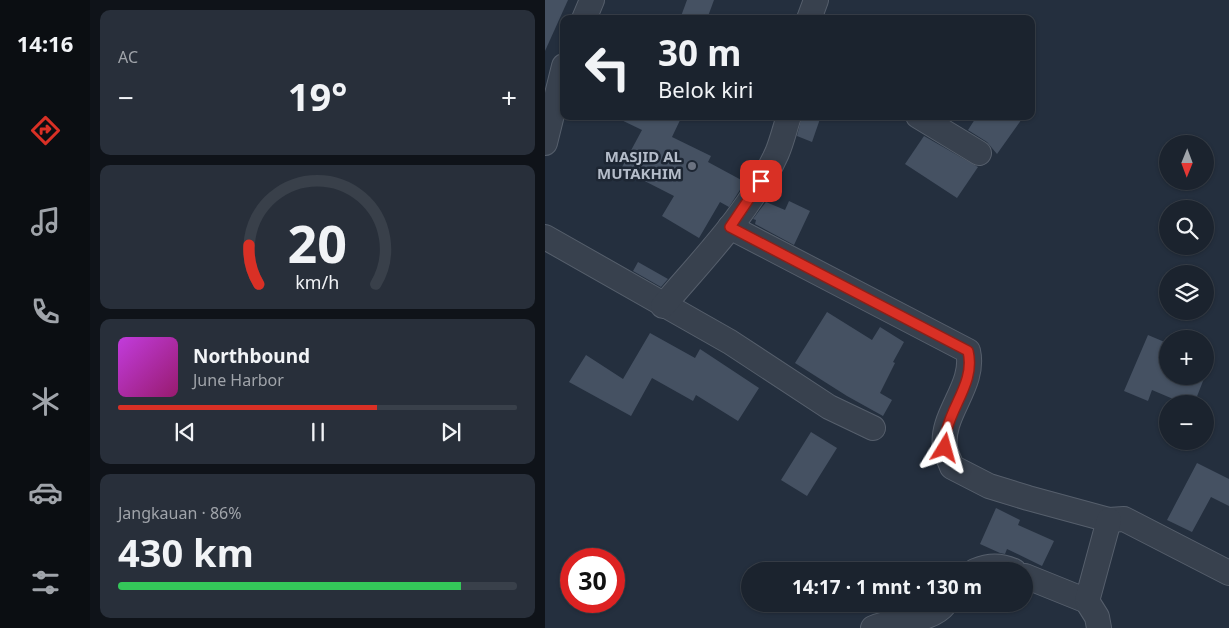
<!DOCTYPE html>
<html lang="id">
<meta charset="utf-8">
<style>
:root{--surface:#1b232e;--page:#282f3a;--text:#f1f3f6;--muted:#a0a4aa;--line:#39404a;--accent:#d93025}
body{margin:0;font-family:"Noto Sans",sans-serif;background:var(--page);color:var(--text);height:100vh;display:flex;flex-direction:column;font-size:19px;white-space:nowrap}
*{box-sizing:border-box;margin:0}
p{font-size:16px;color:var(--muted)}
.icon{flex:none;width:28px;height:28px;fill:none;stroke:currentColor;stroke-width:2;stroke-linecap:round;stroke-linejoin:round}
.map{position:relative;flex:1;overflow:hidden}
.drawer{display:flex;flex-direction:column;gap:10px;padding:10px;background:#0f1319;width:455px}
.drawer>*{flex:none}
.hud{position:absolute;left:15px;top:15px;width:475px;height:105px;border-radius:10px;box-shadow:0 1px 4px #0004,0 0 0 1px var(--line);background:#1b232e;color:var(--text);overflow:hidden}
.needle{width:32px;rotate:181deg}
.fabs{position:absolute;left:614px;top:135px;display:grid;gap:10px}
.fabs a{display:grid;place-items:center;width:55px;height:55px;border-radius:50%;background:var(--surface);box-shadow:0 1px 4px #0004,0 0 0 1px var(--line);font-size:25px}
.speed{position:absolute;left:15px;top:548px;display:flex;gap:10px;font-size:25px;font-weight:700;text-align:center}
.speed>*{display:grid;place-content:center;width:65px;height:65px;border-radius:50%;background:var(--surface);box-shadow:0 1px 4px #0004,0 0 0 1px var(--line);line-height:1}
.speed .limit{border:8px solid #d22;background:#fff;color:#111}
.pin{position:absolute;display:grid;place-items:center;width:42px;height:42px;color:#fff;margin:-21px;border-radius:10px;box-shadow:0 2px 8px #0006}
.me{position:absolute;width:55px;margin:-28px;rotate:8deg;stroke-linejoin:round;filter:drop-shadow(0 0 4px #0008)}
.turn{display:flex;align-items:center;gap:18px;height:105px;padding:0 15px;font-size:22px}
.turn .icon{width:65px;height:65px;stroke-width:2.5}
.turn b{display:block;font-size:35px;line-height:42px}
.big{font-size:38px;font-weight:700;line-height:1.1}
.drawer .widget{flex:1;display:flex;flex-direction:column;justify-content:center;gap:8px;min-width:0;padding:0 18px;border-radius:10px;background:var(--page)}
.drawer .dial{align-items:center;gap:0}
.dial svg{height:130px;overflow:visible;fill:none;stroke:var(--line);stroke-width:7;stroke-linecap:round;text-anchor:middle}
.dial text{fill:var(--text);stroke:none}
.song{display:flex;align-items:center;gap:15px}
.cover{width:60px;height:60px;border-radius:8px;background:linear-gradient(135deg,hsl(290 70% 55%),hsl(320 70% 35%))}
.played{height:5px;border-radius:2px;background:linear-gradient(90deg,var(--accent) 65%,var(--line) 65%)}
.keys{display:flex;justify-content:space-around;direction:ltr}
.heat{display:flex;justify-content:space-between;align-items:center;font-size:28px;direction:ltr}
.charge{height:8px;border-radius:4px;background:linear-gradient(90deg,#34c759 86%,var(--line) 0)}
.trip{position:absolute;left:196px;top:562px;width:292px;height:50px;border-radius:25px;background:var(--surface);box-shadow:0 1px 4px #0004,0 0 0 1px var(--line);font-weight:700;line-height:50px;text-align:center}
main{display:flex;flex:1;min-height:0}
.menu{display:flex;flex-direction:column;width:90px;justify-content:space-around;align-items:center;background:#0b0e12;color:var(--muted)}
.menu .icon{width:35px;height:35px}
.menu .current{color:var(--accent)}
.menu b{font-size:22px;color:var(--text)}
.map>svg:first-child{display:block}
</style>
<main>
<nav class="menu">
<b>14:16</b>
<svg class="icon current" aria-label="directions" viewBox="0 0 24 24"><path d="M12 3l9 9-9 9-9-9zM9 14v-3h6M13 9l2 2-2 2"/></svg>
<svg class="icon" aria-label="music" viewBox="0 0 24 24"><path d="M9 18V5l10-2v13"/><circle cx="6" cy="18" r="3"/><circle cx="16" cy="16" r="3"/></svg>
<svg class="icon" aria-label="phone" viewBox="0 0 24 24"><path d="M5 4h4l2 5-3 2q2 4 5 5l2-3 5 2v4C11 20 4 13 5 4z"/></svg>
<svg class="icon" aria-label="climate" viewBox="0 0 24 24"><path d="M12 3v18M4 7l16 10M4 17L20 7"/></svg>
<svg class="icon" aria-label="car" viewBox="0 0 24 24"><path d="M5 17H2v-5l4-1 3-4h7l3 4 3 1v5h-3M9 17h6M6 11h13"/><circle cx="7" cy="17" r="2"/><circle cx="17" cy="17" r="2"/></svg>
<svg class="icon" aria-label="filters" viewBox="0 0 24 24"><path d="M4 7h16M4 17h16"/><circle cx="9" cy="7" r="2"/><circle cx="15" cy="17" r="2"/></svg>
</nav>
<section class="drawer">
<div class="widget"><p>AC</p>
<div class="heat"><a>−</a><b class="big">19°</b><a>+</a></div>
</div>
<div class="widget dial"><svg viewBox="0 0 100 80">
<path d="M14 69A42 42 0 1 1 86 69"/>
<path d="M14 69A42 42 0 0 1 8 45" stroke="#d93025"/>
<text x="50" y="56" font-size="32" font-weight="700">20</text>
<text x="50" y="72" font-size="11">km/h</text>
</svg></div>
<div class="widget">
<div class="song"><i class="cover"></i><div><b>Northbound</b><p>June Harbor</p></div></div>
<div class="played"></div>
<div class="keys"><svg class="icon" aria-label="previous" viewBox="0 0 24 24"><path d="M18 5L8 12l10 7zM5 5v14"/></svg><svg class="icon" aria-label="pause" viewBox="0 0 24 24"><path d="M8 5v14M16 5v14"/></svg><svg class="icon" aria-label="next" viewBox="0 0 24 24"><path d="M6 5l10 7-10 7zM19 5v14"/></svg></div>
</div>
<div class="widget"><p>Jangkauan · 86%</p><b class="big">430 km</b><div class="charge"></div></div>
</section>
<div class="map">
<svg width="684" height="628" viewBox="0 0 684 628">
<rect width="100%" height="100%" fill="#242f3e"/>
<g fill="#455162">
<path d="M0,0H23L0,51Z"/>
<path d="M142,0H169L162,19H135Z"/>
<path d="M68,116H137L127,137L166,156L163,162L200,182L184,207L175,202L154,238L117,216L129,196L76,169L97,130Z"/>
<path d="M257,116H276L267,142L252,136Z"/>
<path d="M432,116H479L452,154L442,142L423,130Z"/>
<path d="M379,136L433,167L412,198L360,164Z"/>
<path d="M244,201L265,211L249,245L210,224L211,220L208,219L221,202L240,210Z"/>
<path d="M93,262L123,279L122,280L116,287L88,271Z"/>
<path d="M282,312L327,340L335,327L359,342L348,362L350,363L335,393L347,400L338,416L302,396L250,363Z"/>
<path d="M105,333L150,358L155,349L214,388L193,421L151,395L148,401L107,378L86,416L24,382L41,355L78,379Z"/>
<path d="M603,335L622,343V376H660L649,404H640L607,390L603,401L579,391Z"/>
<path d="M266,432L292,448L262,496L236,480Z"/>
<path d="M652,463L684,479V506L666,497L647,532L622,520Z"/>
<path d="M451,508L475,520L473,525L509,541L497,566L462,549L460,554L455,553L435,544Z"/>
</g>
<g fill="none" stroke-linecap="round" stroke-linejoin="round">
<defs>
<g id="street">
<path d="M39,19L47,0"/>
<path d="M264,19L271,0"/>
<path d="M373,116L434,153"/>
<path d="M0,143L19,66"/>
<path d="M185,227L423,351C431,386 395,414 400,448C401,454 405,461 407,467L444,486L483,498L564,520L579,519L684,573"/>
<path d="M0,237L185,342L284,407L328,428"/>
<path d="M118,306C159,258 206,210 232,153C237,141 240,128 244,116"/>
<path d="M430,571C445,565 455,565 469,571"/>
<path d="M480,576L542,601"/>
<path d="M328,628C350,618 384,624 400,604"/>
<path d="M554,628L552,617L542,601L564,520"/>
</g>
</defs>
<use href="#street" stroke="#565f6c" stroke-width="26"/>
<use href="#street" stroke="#38414e" stroke-width="24"/>
</g>
<g fill="none" stroke-linecap="round" stroke-linejoin="round">
<defs>
<path id="route" d="M216,181L185,227L423,351C430,380 409,402 402,429C400,435 400,442 400,448"/>
</defs>
<use href="#route" stroke="#8d1f18" stroke-width="12"/>
<use href="#route" stroke="#d93025" stroke-width="9"/>
</g>
<circle fill="#6b7280" stroke="#1d2633" stroke-width="2" cx="147" cy="166" r="5"/>
<g text-anchor="middle" stroke-width="5" stroke-linejoin="round" paint-order="stroke">
<g font-size="15" font-weight="bold" fill="#b4bcc9" stroke="#1d2633" text-anchor="end">
<text x="137" y="162">MASJID AL<tspan x="137" dy="17">MUTAKHIM</tspan></text>
</g>
</g>
</svg>
<div class="fabs">
<a><svg class="needle" viewBox="-14 -14 28 28"><path d="M0-13l5 13h-10z" fill="#e53935"/><path d="M0 13l5-13h-10z" fill="#a0a4aa"/></svg></a>
<a><svg class="icon" aria-label="search" viewBox="0 0 24 24"><circle cx="10" cy="10" r="6"/><path d="M15 15l6 6"/></svg></a>
<a><svg class="icon" aria-label="layers" viewBox="0 0 24 24"><path d="M12 4l9 5-9 5-9-5zM3 14l9 5 9-5"/></svg></a>
<a>+</a>
<a>−</a>
</div>
<div class="speed"><div class="limit">30</div></div>
<div class="pin" style="left:216px;top:181px;background:#d93025"><svg class="icon" aria-label="arrive" viewBox="0 0 24 24"><path d="M6 21V4h12l-3 4 3 4H6"/></svg></div>
<svg class="me" style="left:400px;top:448px" viewBox="-20 -20 40 40"><path d="M0-17L14 15 0 8-14 15z" fill="#d93025" stroke="#fff" stroke-width="4"/></svg>
<div class="trip">14:17 · 1 mnt · 130 m</div>
<div class="hud">
<div class="turn"><svg class="icon" aria-label="left" viewBox="0 0 24 24"><path d="M17 20v-9H6M10 6l-5 5 5 5"/></svg><div><b>30 m</b>Belok kiri</div></div>
</div>
</div>
</main>
